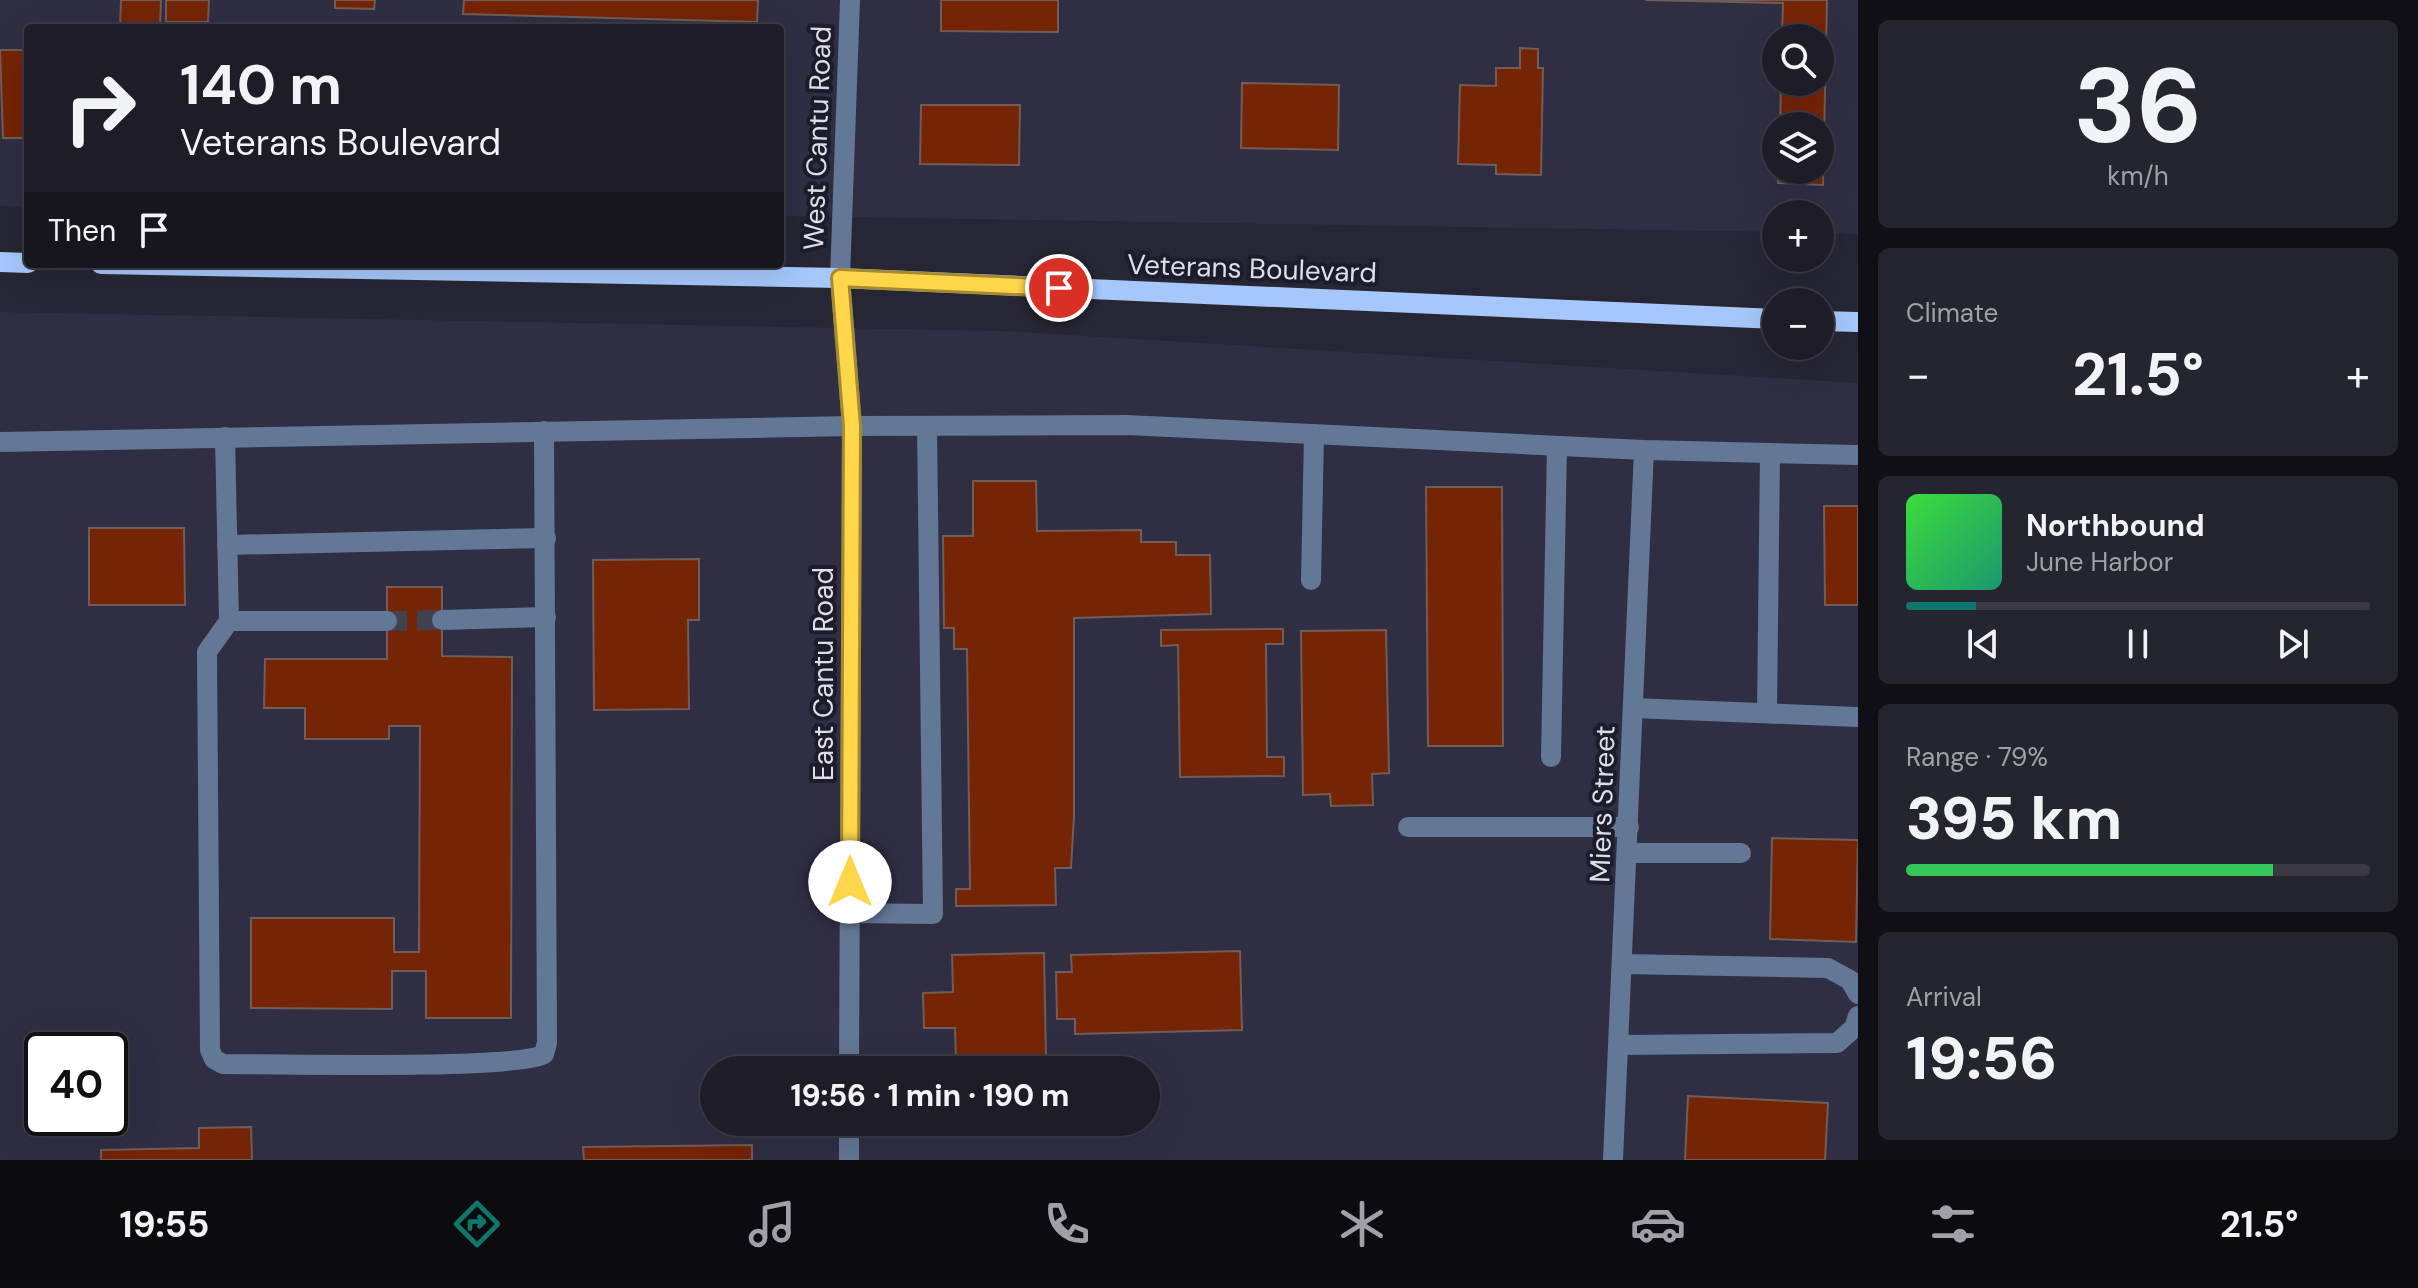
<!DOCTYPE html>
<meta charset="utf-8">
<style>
:root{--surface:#1d1c27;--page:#25252f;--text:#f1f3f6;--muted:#a0a1a7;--line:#3b3a44;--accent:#0f766e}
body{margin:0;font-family:"DM Sans",sans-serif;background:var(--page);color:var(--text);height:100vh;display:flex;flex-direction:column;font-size:30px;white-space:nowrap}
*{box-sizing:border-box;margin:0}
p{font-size:26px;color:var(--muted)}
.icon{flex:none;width:44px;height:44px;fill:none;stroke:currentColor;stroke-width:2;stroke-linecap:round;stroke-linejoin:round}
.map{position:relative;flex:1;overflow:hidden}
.side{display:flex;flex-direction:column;gap:20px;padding:20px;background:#100f15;width:560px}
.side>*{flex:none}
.top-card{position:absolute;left:24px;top:24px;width:760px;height:244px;border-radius:8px;box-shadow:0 8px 32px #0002,0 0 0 2px var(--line);background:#1d1c27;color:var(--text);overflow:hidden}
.controls{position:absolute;left:1762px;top:24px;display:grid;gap:16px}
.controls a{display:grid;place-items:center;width:72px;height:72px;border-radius:50%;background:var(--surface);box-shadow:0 8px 32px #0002,0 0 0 2px var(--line);font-size:40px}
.speed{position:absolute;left:24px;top:1032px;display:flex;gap:16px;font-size:40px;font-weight:700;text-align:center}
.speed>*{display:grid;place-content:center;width:104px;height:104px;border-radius:50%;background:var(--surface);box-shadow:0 8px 32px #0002,0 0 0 2px var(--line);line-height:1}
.speed .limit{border:4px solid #111;border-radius:12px;background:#fff;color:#111}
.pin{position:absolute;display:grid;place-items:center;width:68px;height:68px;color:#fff;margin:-34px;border:4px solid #fff;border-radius:50%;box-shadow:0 2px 8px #0007}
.me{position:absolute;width:88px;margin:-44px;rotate:0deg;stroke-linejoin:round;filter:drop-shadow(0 0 6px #0008)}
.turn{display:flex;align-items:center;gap:28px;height:168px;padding:0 24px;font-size:36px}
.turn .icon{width:104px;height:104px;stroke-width:2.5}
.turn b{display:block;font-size:56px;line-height:68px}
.then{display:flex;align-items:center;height:76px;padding:0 24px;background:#0003;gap:16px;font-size:30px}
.big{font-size:60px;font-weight:800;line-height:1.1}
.side .tile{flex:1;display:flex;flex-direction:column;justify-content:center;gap:12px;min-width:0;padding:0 28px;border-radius:12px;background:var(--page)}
.side .dial{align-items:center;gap:0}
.dial b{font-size:104px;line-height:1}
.song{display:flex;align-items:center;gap:24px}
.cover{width:96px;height:96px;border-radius:12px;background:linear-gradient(135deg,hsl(120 70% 55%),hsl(160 70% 35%))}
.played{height:8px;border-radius:4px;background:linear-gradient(90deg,var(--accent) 15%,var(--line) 15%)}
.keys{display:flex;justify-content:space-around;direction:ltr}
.heat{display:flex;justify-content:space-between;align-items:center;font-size:44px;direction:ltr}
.charge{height:12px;border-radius:6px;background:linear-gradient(90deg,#34c759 79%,var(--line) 0)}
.trip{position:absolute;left:700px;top:1056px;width:460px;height:80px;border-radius:40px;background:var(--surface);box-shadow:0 8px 32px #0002,0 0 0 2px var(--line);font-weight:800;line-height:80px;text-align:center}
.tabs{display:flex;height:128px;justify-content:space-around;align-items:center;background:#0c0b10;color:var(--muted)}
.tabs .icon{width:56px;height:56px}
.tabs .selected{color:var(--accent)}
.tabs b{font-size:36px;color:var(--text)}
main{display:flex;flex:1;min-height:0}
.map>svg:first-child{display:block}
</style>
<main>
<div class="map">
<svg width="1858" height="1160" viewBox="0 0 1858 1160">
<rect width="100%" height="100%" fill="#272634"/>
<g fill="#302e43" fill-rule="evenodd">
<path d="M0,0H1858V234L1820,233V214H1776V232L780,216V28H28V207L0,206ZM1776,38H1820V82H1776ZM1776,126H1820V170H1776Z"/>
<path d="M0,312L1005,331L1858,383V1160H0ZM42,1050H110V1118H42ZM714,1070H1146V1122H714Z"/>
</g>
<g fill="#752406" stroke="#705d57" stroke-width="2">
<path d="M121,0H161L160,28H120Z"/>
<path d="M166,0H209L208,22H166Z"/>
<path d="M335,0H375L374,9L335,8Z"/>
<path d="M464,0H758L757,22L463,14Z"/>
<path d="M941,0H1058V32L941,31Z"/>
<path d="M1645,0H1827L1823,185L1778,183V170H1820V126H1780L1781,82H1820V38H1782L1783,3Z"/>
<path d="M1520,48L1538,49V68H1543L1541,175L1496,174V165L1458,164L1460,85L1496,86V68H1520Z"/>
<path d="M0,50H28V138H3Z"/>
<path d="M1242,83L1339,85L1338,150L1241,148Z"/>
<path d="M921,105H1020L1019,165L920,164Z"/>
<path d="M973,481H1036L1037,531L1141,530V542H1176V555H1210L1211,614L1074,618V816L1071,868H1055L1056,905L956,906V889H970L967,649H954V628H944L943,536H973Z"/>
<path d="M1426,487H1502L1503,746H1428Z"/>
<path d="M1824,506H1858V605H1825Z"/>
<path d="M89,528H184L185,605H89Z"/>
<path d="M699,559V620H688L689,709L594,710L593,560Z"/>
<path d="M387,587H442V656L512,657L511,1018H426V971H392V1009L251,1008V918H394V952H419L420,726H389V739H305V708H264L265,659H387Z"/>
<path d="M1283,629V644H1266L1267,757H1284V776L1180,777L1178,645L1161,646V630Z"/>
<path d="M1386,630L1389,773L1372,774L1373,805L1331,806L1330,794L1303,795L1301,631Z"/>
<path d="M1772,838L1858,840L1856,942L1770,939Z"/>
<path d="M1240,951L1242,1030L1075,1034V1019H1057L1056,972H1072L1071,955Z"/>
<path d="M1044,953L1046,1059L956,1061L955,1028H924L923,993L953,992L952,955Z"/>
<path d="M1688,1096L1828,1103L1825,1160H1685Z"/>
<path d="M251,1127L252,1160H101V1150L199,1148V1128Z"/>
<path d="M752,1145V1160H584L583,1147Z"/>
</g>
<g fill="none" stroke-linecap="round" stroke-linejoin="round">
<path stroke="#42424f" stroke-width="20" stroke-dasharray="20 10" stroke-linecap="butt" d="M387,621L442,620"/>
<g stroke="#637796" stroke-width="20">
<path d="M225,437L229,621L207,652L210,1050L214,1059L223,1064C271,1064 519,1070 544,1054L547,1043L544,431"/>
<path d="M0,442L852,426L1127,425L1644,450L1858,455"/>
<path d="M227,545L546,538"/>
<path d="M1311,580L1314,434"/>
<path d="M442,620L546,617"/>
<path d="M229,621H387"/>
<path d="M1633,708L1858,717"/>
<path d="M1767,713L1770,453"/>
<path d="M1551,757L1557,446"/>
<path d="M1408,827H1629"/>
<path d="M1627,853H1741"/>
<path d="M850,913L933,914L927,426"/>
<path d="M1623,964L1828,968L1850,980L1858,994"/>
<path d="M1619,1045L1837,1043L1854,1028L1858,1016"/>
<path d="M849,1070L852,426L840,278L850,0"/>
<path d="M849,1160V1122"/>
<path d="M1613,1160L1644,450"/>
</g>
<g stroke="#a5c7fa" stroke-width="20">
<path d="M0,262L28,263"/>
<path d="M101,264L840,278L1776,319"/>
<path d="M1820,321L1858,322"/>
</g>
</g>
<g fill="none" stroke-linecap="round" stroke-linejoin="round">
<defs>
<path id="route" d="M850,882L852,426L840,278L1059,288"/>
</defs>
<use href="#route" stroke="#a68a30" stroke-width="20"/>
<use href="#route" stroke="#ffd54a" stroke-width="14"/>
</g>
<g text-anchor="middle" stroke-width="8" stroke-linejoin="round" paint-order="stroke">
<g font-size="28" fill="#dedee7" stroke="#1d1c2a">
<text transform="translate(817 138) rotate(-88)" y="10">West Cantu Road</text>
<text transform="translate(1252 268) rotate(2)" y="10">Veterans Boulevard</text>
<text transform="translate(823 674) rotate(-90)" y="10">East Cantu Road</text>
<text transform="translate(1602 804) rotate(-88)" y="10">Miers Street</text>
</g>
</g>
</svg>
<div class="controls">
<a><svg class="icon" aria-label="search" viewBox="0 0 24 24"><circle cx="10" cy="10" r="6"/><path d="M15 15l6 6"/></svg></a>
<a><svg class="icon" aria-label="layers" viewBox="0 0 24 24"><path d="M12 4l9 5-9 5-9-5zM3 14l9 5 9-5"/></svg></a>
<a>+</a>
<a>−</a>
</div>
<div class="speed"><div class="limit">40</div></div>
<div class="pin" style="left:1059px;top:288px;background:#d93025"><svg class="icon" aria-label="arrive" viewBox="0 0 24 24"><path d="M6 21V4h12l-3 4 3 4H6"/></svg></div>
<svg class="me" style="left:850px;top:882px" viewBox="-20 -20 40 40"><circle r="19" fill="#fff"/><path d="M0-13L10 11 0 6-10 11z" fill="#ffd54a"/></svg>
<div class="trip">19:56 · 1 min · 190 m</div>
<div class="top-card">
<div class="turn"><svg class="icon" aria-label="right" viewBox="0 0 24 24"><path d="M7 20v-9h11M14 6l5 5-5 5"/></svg><div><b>140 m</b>Veterans Boulevard</div></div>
<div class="then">Then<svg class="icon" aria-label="arrive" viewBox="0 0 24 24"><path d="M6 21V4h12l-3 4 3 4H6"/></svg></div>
</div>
</div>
<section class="side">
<div class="tile dial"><b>36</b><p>km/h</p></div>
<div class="tile"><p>Climate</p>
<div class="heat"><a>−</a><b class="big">21.5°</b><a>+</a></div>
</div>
<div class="tile">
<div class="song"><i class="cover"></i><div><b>Northbound</b><p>June Harbor</p></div></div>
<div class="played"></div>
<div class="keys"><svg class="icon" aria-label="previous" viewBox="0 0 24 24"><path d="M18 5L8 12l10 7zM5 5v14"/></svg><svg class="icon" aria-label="pause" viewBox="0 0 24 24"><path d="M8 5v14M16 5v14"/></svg><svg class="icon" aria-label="next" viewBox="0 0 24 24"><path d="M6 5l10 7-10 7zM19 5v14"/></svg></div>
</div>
<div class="tile"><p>Range · 79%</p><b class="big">395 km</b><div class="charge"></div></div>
<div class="tile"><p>Arrival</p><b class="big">19:56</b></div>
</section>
</main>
<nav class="tabs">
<b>19:55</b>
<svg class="icon selected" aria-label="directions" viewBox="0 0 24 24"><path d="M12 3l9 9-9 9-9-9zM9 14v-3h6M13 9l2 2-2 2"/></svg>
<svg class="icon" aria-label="music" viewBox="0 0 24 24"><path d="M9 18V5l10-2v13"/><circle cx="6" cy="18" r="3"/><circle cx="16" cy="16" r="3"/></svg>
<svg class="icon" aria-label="phone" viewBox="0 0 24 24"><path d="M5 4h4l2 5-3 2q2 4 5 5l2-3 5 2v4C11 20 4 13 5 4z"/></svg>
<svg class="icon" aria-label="climate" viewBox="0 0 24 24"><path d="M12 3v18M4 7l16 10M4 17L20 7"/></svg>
<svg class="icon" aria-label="car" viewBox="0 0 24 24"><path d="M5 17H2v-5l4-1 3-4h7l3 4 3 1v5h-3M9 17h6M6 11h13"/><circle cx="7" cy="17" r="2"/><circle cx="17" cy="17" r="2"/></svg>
<svg class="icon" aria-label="filters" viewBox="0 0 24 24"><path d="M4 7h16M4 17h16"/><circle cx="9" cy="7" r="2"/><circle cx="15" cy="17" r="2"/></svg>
<b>21.5°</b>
</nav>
